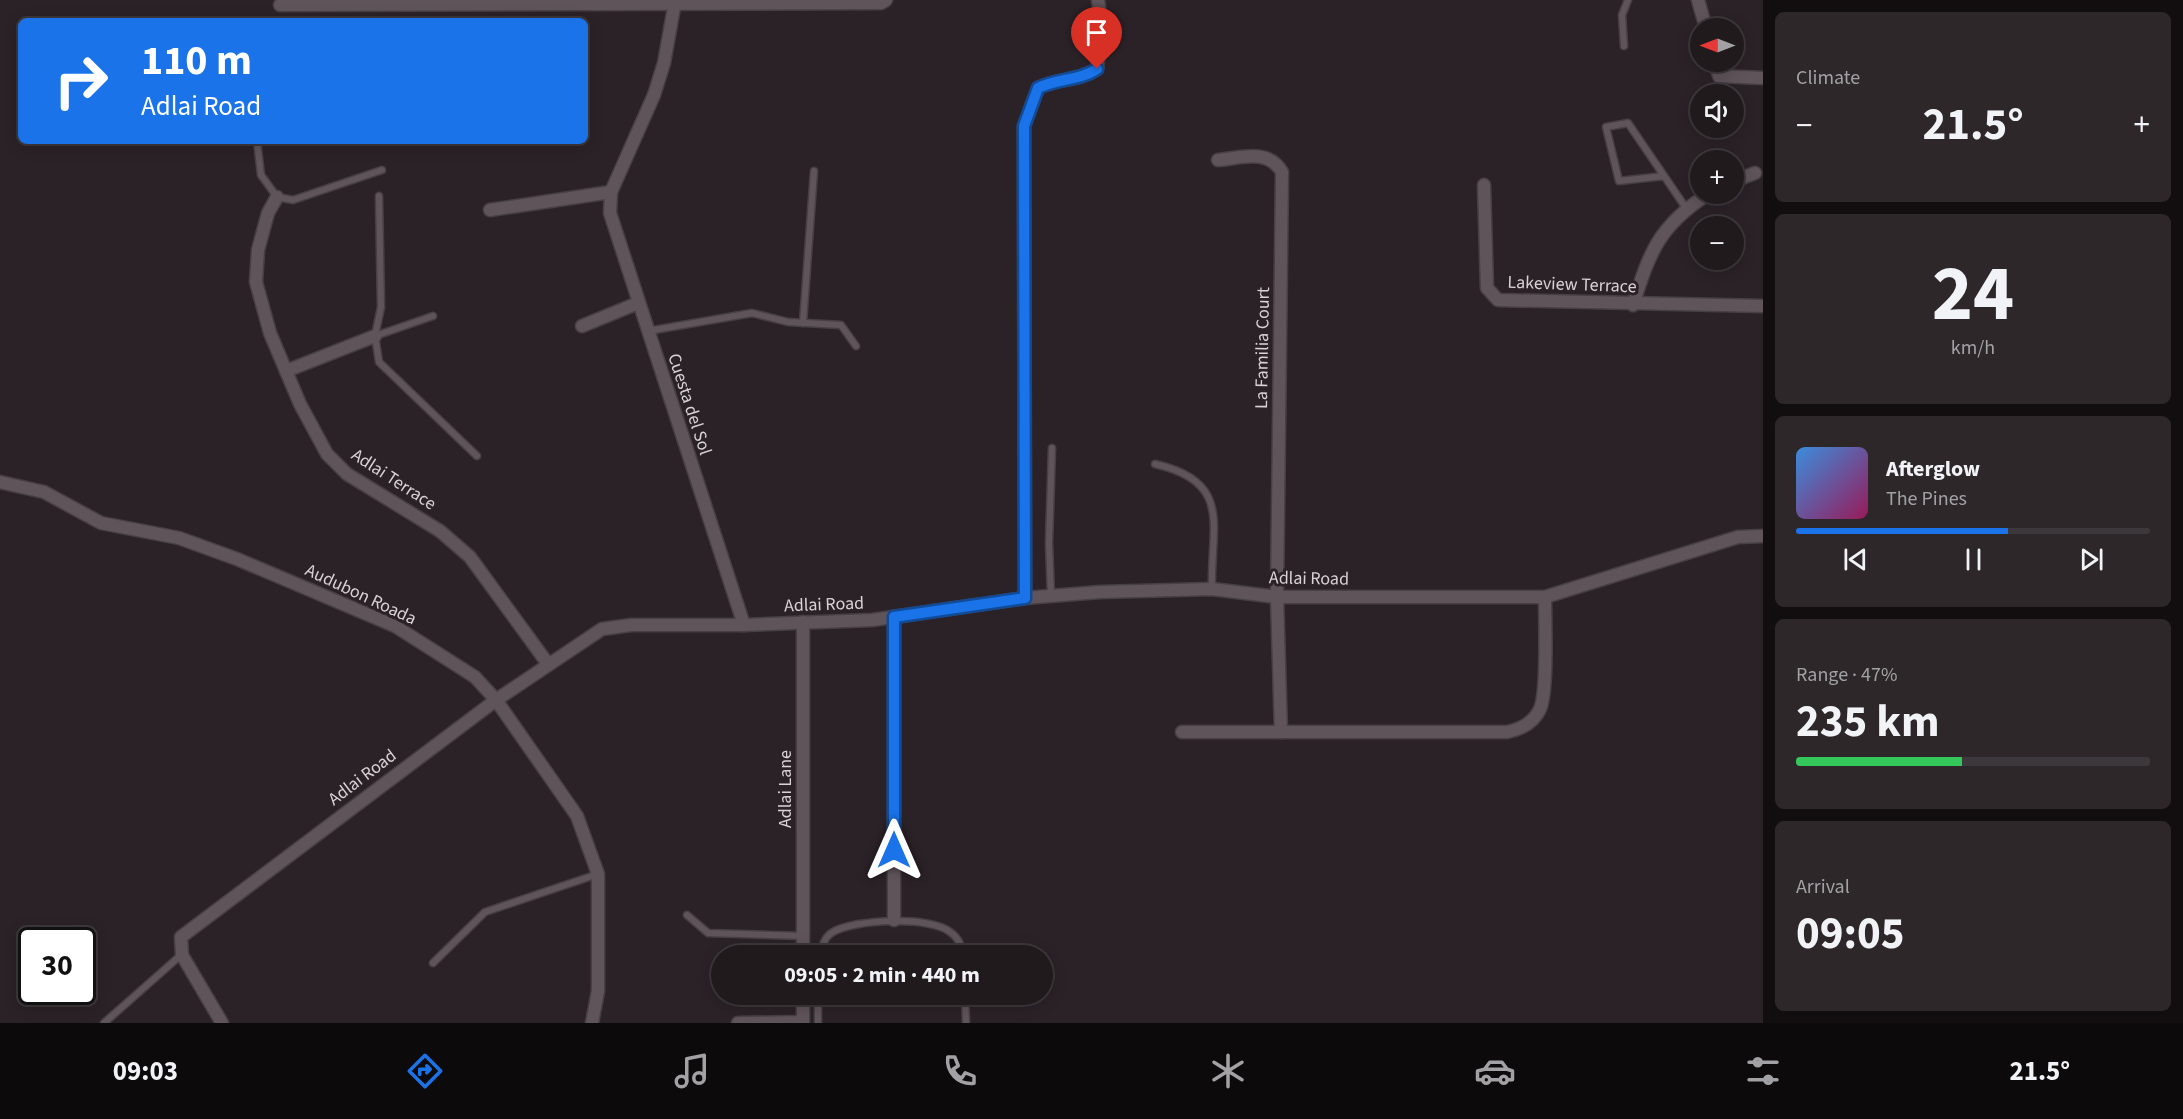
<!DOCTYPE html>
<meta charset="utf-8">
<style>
:root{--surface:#201a1d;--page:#2d272a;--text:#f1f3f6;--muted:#a2a1a4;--line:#3d383b;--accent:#1a73e8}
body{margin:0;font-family:"Source Sans 3",sans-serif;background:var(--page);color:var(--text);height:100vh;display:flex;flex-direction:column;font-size:22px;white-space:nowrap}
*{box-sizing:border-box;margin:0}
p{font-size:20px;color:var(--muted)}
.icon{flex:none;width:33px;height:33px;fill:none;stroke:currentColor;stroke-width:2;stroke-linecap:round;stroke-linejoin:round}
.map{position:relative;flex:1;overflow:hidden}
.sheet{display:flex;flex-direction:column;gap:12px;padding:12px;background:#120e10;width:420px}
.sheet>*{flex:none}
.banner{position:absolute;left:18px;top:18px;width:570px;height:126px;border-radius:9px;box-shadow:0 3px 15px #0003,0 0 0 2px var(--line);background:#1a73e8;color:#fff;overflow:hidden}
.needle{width:39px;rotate:270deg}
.buttons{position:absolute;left:1690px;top:18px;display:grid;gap:12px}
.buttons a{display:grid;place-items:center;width:54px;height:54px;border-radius:50%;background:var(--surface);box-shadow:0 3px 15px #0003,0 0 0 2px var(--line);font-size:30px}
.speed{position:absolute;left:18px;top:927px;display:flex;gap:12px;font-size:30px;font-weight:700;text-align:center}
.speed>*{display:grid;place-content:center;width:78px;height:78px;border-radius:50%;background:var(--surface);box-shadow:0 3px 15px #0003,0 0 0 2px var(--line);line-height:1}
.speed .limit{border:3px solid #111;border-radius:9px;background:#fff;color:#111}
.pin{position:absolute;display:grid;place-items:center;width:51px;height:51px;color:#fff;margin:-62px -26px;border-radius:50% 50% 50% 0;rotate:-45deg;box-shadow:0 0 6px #0007}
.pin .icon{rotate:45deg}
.me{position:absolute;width:66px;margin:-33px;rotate:0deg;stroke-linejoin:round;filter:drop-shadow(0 0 4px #0008)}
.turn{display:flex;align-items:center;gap:21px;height:126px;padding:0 24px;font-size:27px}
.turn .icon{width:78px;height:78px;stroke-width:2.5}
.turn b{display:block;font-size:42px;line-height:51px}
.big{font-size:45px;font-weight:700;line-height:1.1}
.sheet .tile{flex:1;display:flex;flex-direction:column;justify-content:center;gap:9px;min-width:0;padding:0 21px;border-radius:9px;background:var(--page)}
.sheet .dial{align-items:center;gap:0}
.dial b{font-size:78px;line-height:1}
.song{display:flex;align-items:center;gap:18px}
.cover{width:72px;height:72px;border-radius:9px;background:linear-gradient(135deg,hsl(210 70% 55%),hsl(330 70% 35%))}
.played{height:6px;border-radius:3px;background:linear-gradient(90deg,var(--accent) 60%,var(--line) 60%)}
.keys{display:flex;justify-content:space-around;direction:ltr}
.heat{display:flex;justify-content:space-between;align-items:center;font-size:33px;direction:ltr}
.charge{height:9px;border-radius:4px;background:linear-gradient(90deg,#34c759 47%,var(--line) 0)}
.trip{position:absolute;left:711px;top:945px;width:342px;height:60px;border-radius:30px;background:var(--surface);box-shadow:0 3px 15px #0003,0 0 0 2px var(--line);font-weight:700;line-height:60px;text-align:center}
.tabs{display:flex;height:96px;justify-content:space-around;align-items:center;background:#0d0a0c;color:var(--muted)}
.tabs .icon{width:42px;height:42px}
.tabs .on{color:var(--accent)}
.tabs b{font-size:27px;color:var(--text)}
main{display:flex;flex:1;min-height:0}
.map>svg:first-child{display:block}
</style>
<main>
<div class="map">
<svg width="1763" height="1023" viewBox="0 0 1763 1023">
<rect width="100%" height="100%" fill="#2b2227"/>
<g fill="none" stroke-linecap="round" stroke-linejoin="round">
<defs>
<g id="service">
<path d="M1624,46L1622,15L1628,0"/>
<path d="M257,141L261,175L277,197L293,200L382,170"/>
<path d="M1664,176L1619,181L1606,127L1628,123L1686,208"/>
<path d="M379,196L381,307L375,336L379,362L477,456"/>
<path d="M803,323L814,171"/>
<path d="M648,331L752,313L788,322L841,325L856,346"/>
<path d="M375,336L433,316"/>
<path d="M1155,464C1234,482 1210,527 1212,589"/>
<path d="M1051,596L1049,543L1052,448"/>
<path d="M687,915L708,933L803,936"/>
<path d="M821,956C822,946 824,937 833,932C854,919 931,916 950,932C958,937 962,946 963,956"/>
<path d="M433,963L485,912L598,874"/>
<path d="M965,994L966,1023"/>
<path d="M104,1023L181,955"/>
<path d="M818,1023V994"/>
</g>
<g id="minor">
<path d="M1698,0L1706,28"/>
<path d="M280,5L881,3L886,0"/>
<path d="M1715,62L1719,76L1763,78"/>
<path d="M1218,160C1242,158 1268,148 1282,172L1277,597L1281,732"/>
<path d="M1734,181L1755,173"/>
<path d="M1484,185L1487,288L1498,300L1763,306"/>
<path d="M611,192L610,213L744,625"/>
<path d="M277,197L268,213L258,250L256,282L270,333L300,404L327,454L347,474L440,531L470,557L548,664"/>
<path d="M490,210L611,192L654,95L664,63L675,2"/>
<path d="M1633,305C1650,251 1659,226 1708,194"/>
<path d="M582,326L638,303"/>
<path d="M286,371L375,336"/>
<path d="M0,482L44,492L101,523L179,538L237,559L395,626L475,677L496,700L577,816L598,874V991L592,1023"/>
<path d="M1025,598L1024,126L1038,88C1058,78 1079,81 1097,69L1102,27L1098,0"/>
<path d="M1182,732H1507C1522,729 1534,722 1540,709C1548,692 1545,620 1545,597"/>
<path d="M894,920V617"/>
<path d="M803,956V622"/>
<path d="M222,1023L182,955L181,937L496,700L602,629L631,625H744L872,620L1025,598L1100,592L1212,589L1277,597H1545L1738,537L1763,536"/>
<path d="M738,1023L803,1022V994"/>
</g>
</defs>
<use href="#service" stroke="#463f43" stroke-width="9"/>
<use href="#minor" stroke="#463f43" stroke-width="15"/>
<use href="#service" stroke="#5f545a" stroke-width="6"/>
<use href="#minor" stroke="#5f545a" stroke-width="12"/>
</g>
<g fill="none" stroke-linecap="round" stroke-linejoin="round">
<defs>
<path id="route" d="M894,850V617L1025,598L1024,126L1038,88C1058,78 1079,81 1097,69"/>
</defs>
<use href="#route" stroke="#114b97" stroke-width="15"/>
<use href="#route" stroke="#1a73e8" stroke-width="10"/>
</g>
<g text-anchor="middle" stroke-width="6" stroke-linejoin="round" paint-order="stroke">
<g font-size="18" fill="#d8d2d5" stroke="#2b2227">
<text transform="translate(1572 284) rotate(2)" y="6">Lakeview Terrace</text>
<text transform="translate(1262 348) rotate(-89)" y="6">La Familia Court</text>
<text transform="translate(690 404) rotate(72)" y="6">Cuesta del Sol</text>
<text transform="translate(394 479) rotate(33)" y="6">Adlai Terrace</text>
<text transform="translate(1309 578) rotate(1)" y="6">Adlai Road</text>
<text transform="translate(361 594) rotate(25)" y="6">Audubon Roada</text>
<text transform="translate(824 604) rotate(-2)" y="6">Adlai Road</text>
<text transform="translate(362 777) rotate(-37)" y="6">Adlai Road</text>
<text transform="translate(785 789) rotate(-90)" y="6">Adlai Lane</text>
</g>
</g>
</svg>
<div class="buttons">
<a><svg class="needle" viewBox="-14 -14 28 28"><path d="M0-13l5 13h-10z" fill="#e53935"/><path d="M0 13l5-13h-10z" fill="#a2a1a4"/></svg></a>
<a><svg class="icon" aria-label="sound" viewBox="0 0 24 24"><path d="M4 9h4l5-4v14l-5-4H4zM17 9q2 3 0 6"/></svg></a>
<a>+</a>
<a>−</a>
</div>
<div class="speed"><div class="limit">30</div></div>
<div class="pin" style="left:1097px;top:69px;background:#d93025"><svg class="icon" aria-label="arrive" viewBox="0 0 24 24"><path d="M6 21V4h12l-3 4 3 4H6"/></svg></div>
<svg class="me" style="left:894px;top:850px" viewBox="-20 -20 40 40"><path d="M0-17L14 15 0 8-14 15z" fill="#1a73e8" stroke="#fff" stroke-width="4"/></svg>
<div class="trip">09:05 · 2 min · 440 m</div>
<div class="banner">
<div class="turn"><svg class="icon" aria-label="right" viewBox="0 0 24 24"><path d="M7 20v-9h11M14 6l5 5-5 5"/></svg><div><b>110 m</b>Adlai Road</div></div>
</div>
</div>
<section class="sheet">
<div class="tile"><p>Climate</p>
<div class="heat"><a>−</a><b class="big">21.5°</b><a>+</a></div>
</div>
<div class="tile dial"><b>24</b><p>km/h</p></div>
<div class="tile">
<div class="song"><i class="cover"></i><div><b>Afterglow</b><p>The Pines</p></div></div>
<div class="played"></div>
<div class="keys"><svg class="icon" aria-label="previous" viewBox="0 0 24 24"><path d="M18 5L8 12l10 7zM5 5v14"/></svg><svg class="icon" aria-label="pause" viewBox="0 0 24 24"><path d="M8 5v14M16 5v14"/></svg><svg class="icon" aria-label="next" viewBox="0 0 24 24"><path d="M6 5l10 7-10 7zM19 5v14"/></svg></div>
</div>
<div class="tile"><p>Range · 47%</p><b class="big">235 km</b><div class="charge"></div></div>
<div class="tile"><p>Arrival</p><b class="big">09:05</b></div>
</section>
</main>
<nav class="tabs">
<b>09:03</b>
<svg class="icon on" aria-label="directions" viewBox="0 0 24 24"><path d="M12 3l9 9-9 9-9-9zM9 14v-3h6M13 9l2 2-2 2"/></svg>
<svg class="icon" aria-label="music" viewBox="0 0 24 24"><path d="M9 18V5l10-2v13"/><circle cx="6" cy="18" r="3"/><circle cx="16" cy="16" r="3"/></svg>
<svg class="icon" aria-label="phone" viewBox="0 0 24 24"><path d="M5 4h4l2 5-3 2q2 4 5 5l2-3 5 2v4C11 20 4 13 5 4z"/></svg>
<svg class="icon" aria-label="climate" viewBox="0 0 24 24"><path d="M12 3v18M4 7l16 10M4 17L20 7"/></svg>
<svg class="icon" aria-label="car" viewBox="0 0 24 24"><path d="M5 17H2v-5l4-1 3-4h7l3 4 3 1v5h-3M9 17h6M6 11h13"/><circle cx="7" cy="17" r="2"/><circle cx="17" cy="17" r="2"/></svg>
<svg class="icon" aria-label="filters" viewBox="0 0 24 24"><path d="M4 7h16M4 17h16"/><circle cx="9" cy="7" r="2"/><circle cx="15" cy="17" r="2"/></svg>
<b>21.5°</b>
</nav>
